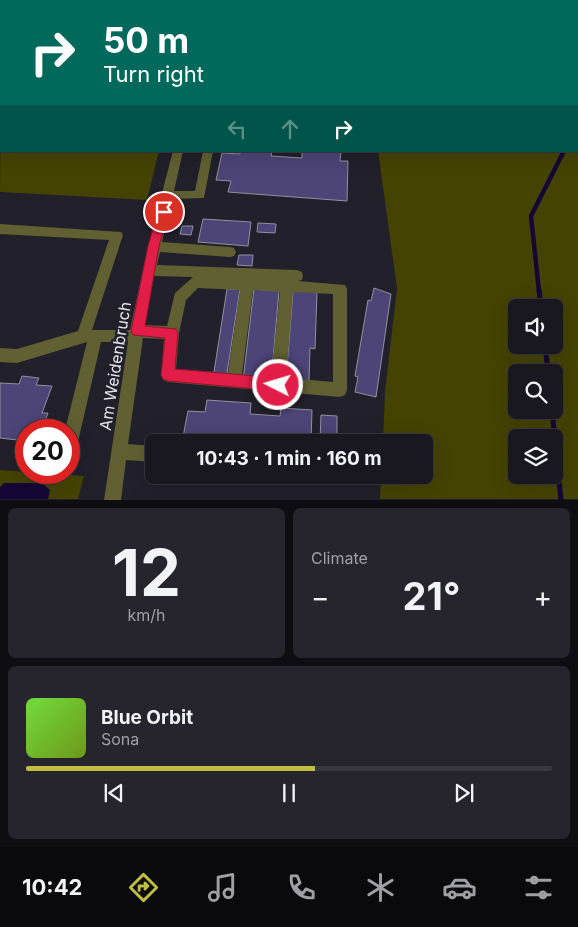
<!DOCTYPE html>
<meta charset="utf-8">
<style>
:root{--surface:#191820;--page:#26252d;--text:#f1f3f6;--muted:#9fa0a5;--line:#37373e;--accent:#c0be41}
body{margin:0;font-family:Inter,sans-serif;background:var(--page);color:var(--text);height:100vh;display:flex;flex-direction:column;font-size:19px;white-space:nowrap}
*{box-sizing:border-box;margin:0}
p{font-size:16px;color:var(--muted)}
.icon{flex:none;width:28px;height:28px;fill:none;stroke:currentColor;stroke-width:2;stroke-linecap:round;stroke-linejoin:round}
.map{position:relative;height:500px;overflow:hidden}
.details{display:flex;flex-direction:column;gap:8px;padding:8px;background:#0e0d12;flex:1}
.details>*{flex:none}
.hud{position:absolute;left:0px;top:0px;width:579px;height:152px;box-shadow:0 5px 20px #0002,0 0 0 1px var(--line);background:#00695c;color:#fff;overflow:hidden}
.controls{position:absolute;left:508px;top:299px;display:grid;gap:10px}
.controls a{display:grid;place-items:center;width:55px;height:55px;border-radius:8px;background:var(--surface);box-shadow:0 5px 20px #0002,0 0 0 1px var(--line);font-size:25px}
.speed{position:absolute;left:15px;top:419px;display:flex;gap:10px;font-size:25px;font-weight:700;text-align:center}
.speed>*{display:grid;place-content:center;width:65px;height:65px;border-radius:50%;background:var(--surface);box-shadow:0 5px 20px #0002,0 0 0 1px var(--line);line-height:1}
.speed .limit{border:8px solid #d22;background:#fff;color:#111}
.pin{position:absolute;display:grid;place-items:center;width:42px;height:42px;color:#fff;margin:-21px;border:2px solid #fff;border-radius:50%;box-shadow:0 1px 5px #0007}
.me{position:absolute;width:55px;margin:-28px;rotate:275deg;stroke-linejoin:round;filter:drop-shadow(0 0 4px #0008)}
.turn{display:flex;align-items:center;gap:18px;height:105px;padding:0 20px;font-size:22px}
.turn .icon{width:65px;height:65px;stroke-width:2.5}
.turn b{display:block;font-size:35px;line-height:42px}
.lanes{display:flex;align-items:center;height:48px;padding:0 20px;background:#0003;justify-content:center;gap:25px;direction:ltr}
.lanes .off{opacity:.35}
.big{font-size:38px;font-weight:700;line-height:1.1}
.details .widget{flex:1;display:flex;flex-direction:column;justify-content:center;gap:8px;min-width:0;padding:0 18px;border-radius:8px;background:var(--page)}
.details .dial{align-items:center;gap:0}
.dial b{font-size:65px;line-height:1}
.song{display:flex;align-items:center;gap:15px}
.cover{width:60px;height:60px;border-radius:8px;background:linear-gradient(135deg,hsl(100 70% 55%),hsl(80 70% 35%))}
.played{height:5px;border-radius:2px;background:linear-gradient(90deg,var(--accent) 55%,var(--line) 55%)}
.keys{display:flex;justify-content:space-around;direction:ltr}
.heat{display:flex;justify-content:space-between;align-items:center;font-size:28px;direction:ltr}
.details .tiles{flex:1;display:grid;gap:8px;grid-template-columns:1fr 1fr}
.widget:last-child{grid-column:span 2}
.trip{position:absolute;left:145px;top:434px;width:288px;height:50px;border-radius:8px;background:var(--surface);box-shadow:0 5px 20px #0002,0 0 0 1px var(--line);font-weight:700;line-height:50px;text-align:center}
.tabs{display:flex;height:80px;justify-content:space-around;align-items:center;background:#0a0a0d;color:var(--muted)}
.tabs .icon{width:35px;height:35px}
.tabs .selected{color:var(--accent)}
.tabs b{font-size:22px;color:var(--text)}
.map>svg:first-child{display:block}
</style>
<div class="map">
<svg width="578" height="500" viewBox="0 0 578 500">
<rect width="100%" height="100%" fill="#21202b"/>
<g fill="#454302" fill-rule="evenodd">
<path d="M403,0H578V499H380L381,475H424V442H383L385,392L397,288L378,151H578V1ZM516,308H554V345H516ZM554,372V410H516V372ZM516,438H554V475H516Z"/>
<path d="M1,59V151H159L147,200L0,192Z"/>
<path d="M0,470L84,476L78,499H0Z"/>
</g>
<path fill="#150735" d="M4,483H42L50,490L48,499H0V487Z"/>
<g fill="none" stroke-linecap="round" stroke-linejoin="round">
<path stroke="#150735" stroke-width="4.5" d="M539,291L531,216L564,151"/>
<g stroke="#150735" stroke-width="5">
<path d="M539,290L541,308"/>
<path d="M545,345L548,372"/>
<path d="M552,410L561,500"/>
</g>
</g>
<g fill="#4d4477" stroke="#92909e">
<path d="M72,0H159L168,1H71Z"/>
<path d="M240,151H272L271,156L302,158V151H341L340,161H348L347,201L228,192L231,181L216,180L222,153L240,154Z"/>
<path d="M203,219L251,222L248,246L198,242Z"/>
<path d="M258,223L276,224L275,233L257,232Z"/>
<path d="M182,226H193L191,235L180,234Z"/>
<path d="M239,255H253L252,266L237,265Z"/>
<path d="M374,288L391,294L376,397L355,392L358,377L355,376L368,300L371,301Z"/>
<path d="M227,289H240L226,379L213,378Z"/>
<path d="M254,289L279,291L271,382L243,380Z"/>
<path d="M293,291L317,292L315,349L310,348L309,381L286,380Z"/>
<path d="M22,376L39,378L36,385L52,386L42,413H48L42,430H26V441L0,438V383L19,384Z"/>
<path d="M207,400L251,403L250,414L280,416L281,408L312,410L311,442H182L188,411L205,412Z"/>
<path d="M321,415L337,416V442H320Z"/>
<path d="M276,475H310V479L276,476Z"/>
</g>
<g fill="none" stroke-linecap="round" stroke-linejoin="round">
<path stroke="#62616b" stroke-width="2" stroke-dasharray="0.5 2.5" stroke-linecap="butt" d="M0,52L1,50"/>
<g fill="#606033" fill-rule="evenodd">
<rect x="277" y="0" width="8" height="1"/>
<path d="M173,151H183L174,191H195L203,151H213L204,198L172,199L162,242L230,247L234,248L236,252L234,256L230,257L160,252L157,265L297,270L302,272L303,276L302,280L298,281L345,285L347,289V390L345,395L340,397L168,382L163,380L161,375L164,339L143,338L128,444L154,446V462L126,460L121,500H104L128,342H101L77,446L75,452L69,454V430H65L87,342L17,363L0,362V348L17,349L78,331L109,240L0,234V224L121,232L123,235L92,330H130L148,246ZM154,276L193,277L175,293L167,326L145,325ZM198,288L240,290L228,373L176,369L179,333L186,300ZM253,290L280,292L271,377L242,374ZM293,292L333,294V382L286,378Z"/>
</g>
<path fill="#9f9d38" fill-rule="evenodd" d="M1,21V27L0,28V22Z"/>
</g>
<path fill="#e11d48" stroke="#92132f" d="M164,208L169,212L159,246L145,326L176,329L178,333L175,369L278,378L283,380L285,385L283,389L278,391L168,381L163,379L161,375L165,338L133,335L131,331L148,246L158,212Z"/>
<g text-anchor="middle" stroke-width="5" stroke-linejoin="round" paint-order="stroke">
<g font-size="16" fill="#e6e5ed" stroke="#21202b">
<text transform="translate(115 366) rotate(-81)" y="6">Am Weidenbruch</text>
</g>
</g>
</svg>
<div class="controls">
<a><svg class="icon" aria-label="sound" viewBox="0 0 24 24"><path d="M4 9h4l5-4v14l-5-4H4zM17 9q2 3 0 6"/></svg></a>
<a><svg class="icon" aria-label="search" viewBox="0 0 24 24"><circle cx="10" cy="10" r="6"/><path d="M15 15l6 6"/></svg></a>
<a><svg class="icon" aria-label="layers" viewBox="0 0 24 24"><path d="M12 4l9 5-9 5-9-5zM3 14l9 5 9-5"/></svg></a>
</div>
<div class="speed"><div class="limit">20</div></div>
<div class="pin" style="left:164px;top:212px;background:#d93025"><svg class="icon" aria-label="arrive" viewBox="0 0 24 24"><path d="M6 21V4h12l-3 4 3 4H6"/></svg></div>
<svg class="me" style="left:278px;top:385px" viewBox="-20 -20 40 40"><circle r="17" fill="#e11d48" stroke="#fff" stroke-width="3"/><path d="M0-11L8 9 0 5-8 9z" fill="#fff"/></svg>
<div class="trip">10:43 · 1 min · 160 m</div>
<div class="hud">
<div class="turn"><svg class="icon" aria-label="right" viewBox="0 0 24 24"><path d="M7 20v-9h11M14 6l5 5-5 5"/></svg><div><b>50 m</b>Turn right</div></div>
<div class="lanes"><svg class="icon off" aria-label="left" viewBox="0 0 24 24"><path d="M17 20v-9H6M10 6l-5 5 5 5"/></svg><svg class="icon off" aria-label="ahead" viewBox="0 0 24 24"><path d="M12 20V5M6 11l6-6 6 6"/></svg><svg class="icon" aria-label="right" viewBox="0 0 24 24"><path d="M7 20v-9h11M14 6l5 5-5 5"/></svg></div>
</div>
</div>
<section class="details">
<div class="tiles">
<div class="widget dial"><b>12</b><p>km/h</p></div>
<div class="widget"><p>Climate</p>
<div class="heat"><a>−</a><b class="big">21°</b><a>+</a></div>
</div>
<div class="widget">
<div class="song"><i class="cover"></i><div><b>Blue Orbit</b><p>Sona</p></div></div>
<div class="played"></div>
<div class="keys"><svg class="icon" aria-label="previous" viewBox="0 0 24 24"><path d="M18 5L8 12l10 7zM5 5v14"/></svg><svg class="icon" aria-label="pause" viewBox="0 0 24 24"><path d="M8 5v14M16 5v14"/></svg><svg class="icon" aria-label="next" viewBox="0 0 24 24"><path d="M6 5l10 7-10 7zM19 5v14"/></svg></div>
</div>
</div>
</section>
<nav class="tabs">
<b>10:42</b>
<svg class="icon selected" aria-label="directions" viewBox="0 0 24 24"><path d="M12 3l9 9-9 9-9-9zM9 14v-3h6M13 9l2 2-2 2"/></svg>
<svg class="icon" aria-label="music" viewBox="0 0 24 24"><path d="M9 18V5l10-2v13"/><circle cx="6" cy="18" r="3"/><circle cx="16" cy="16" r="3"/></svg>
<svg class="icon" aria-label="phone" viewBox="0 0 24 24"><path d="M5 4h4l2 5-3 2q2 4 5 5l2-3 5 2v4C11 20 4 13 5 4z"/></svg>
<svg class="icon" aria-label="climate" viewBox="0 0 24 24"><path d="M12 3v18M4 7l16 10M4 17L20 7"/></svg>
<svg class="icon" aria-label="car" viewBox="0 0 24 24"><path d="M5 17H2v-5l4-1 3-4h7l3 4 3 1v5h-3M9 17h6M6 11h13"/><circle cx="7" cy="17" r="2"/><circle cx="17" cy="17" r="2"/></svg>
<svg class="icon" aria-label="filters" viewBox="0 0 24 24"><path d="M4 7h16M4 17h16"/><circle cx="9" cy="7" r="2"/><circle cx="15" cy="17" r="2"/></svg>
</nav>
